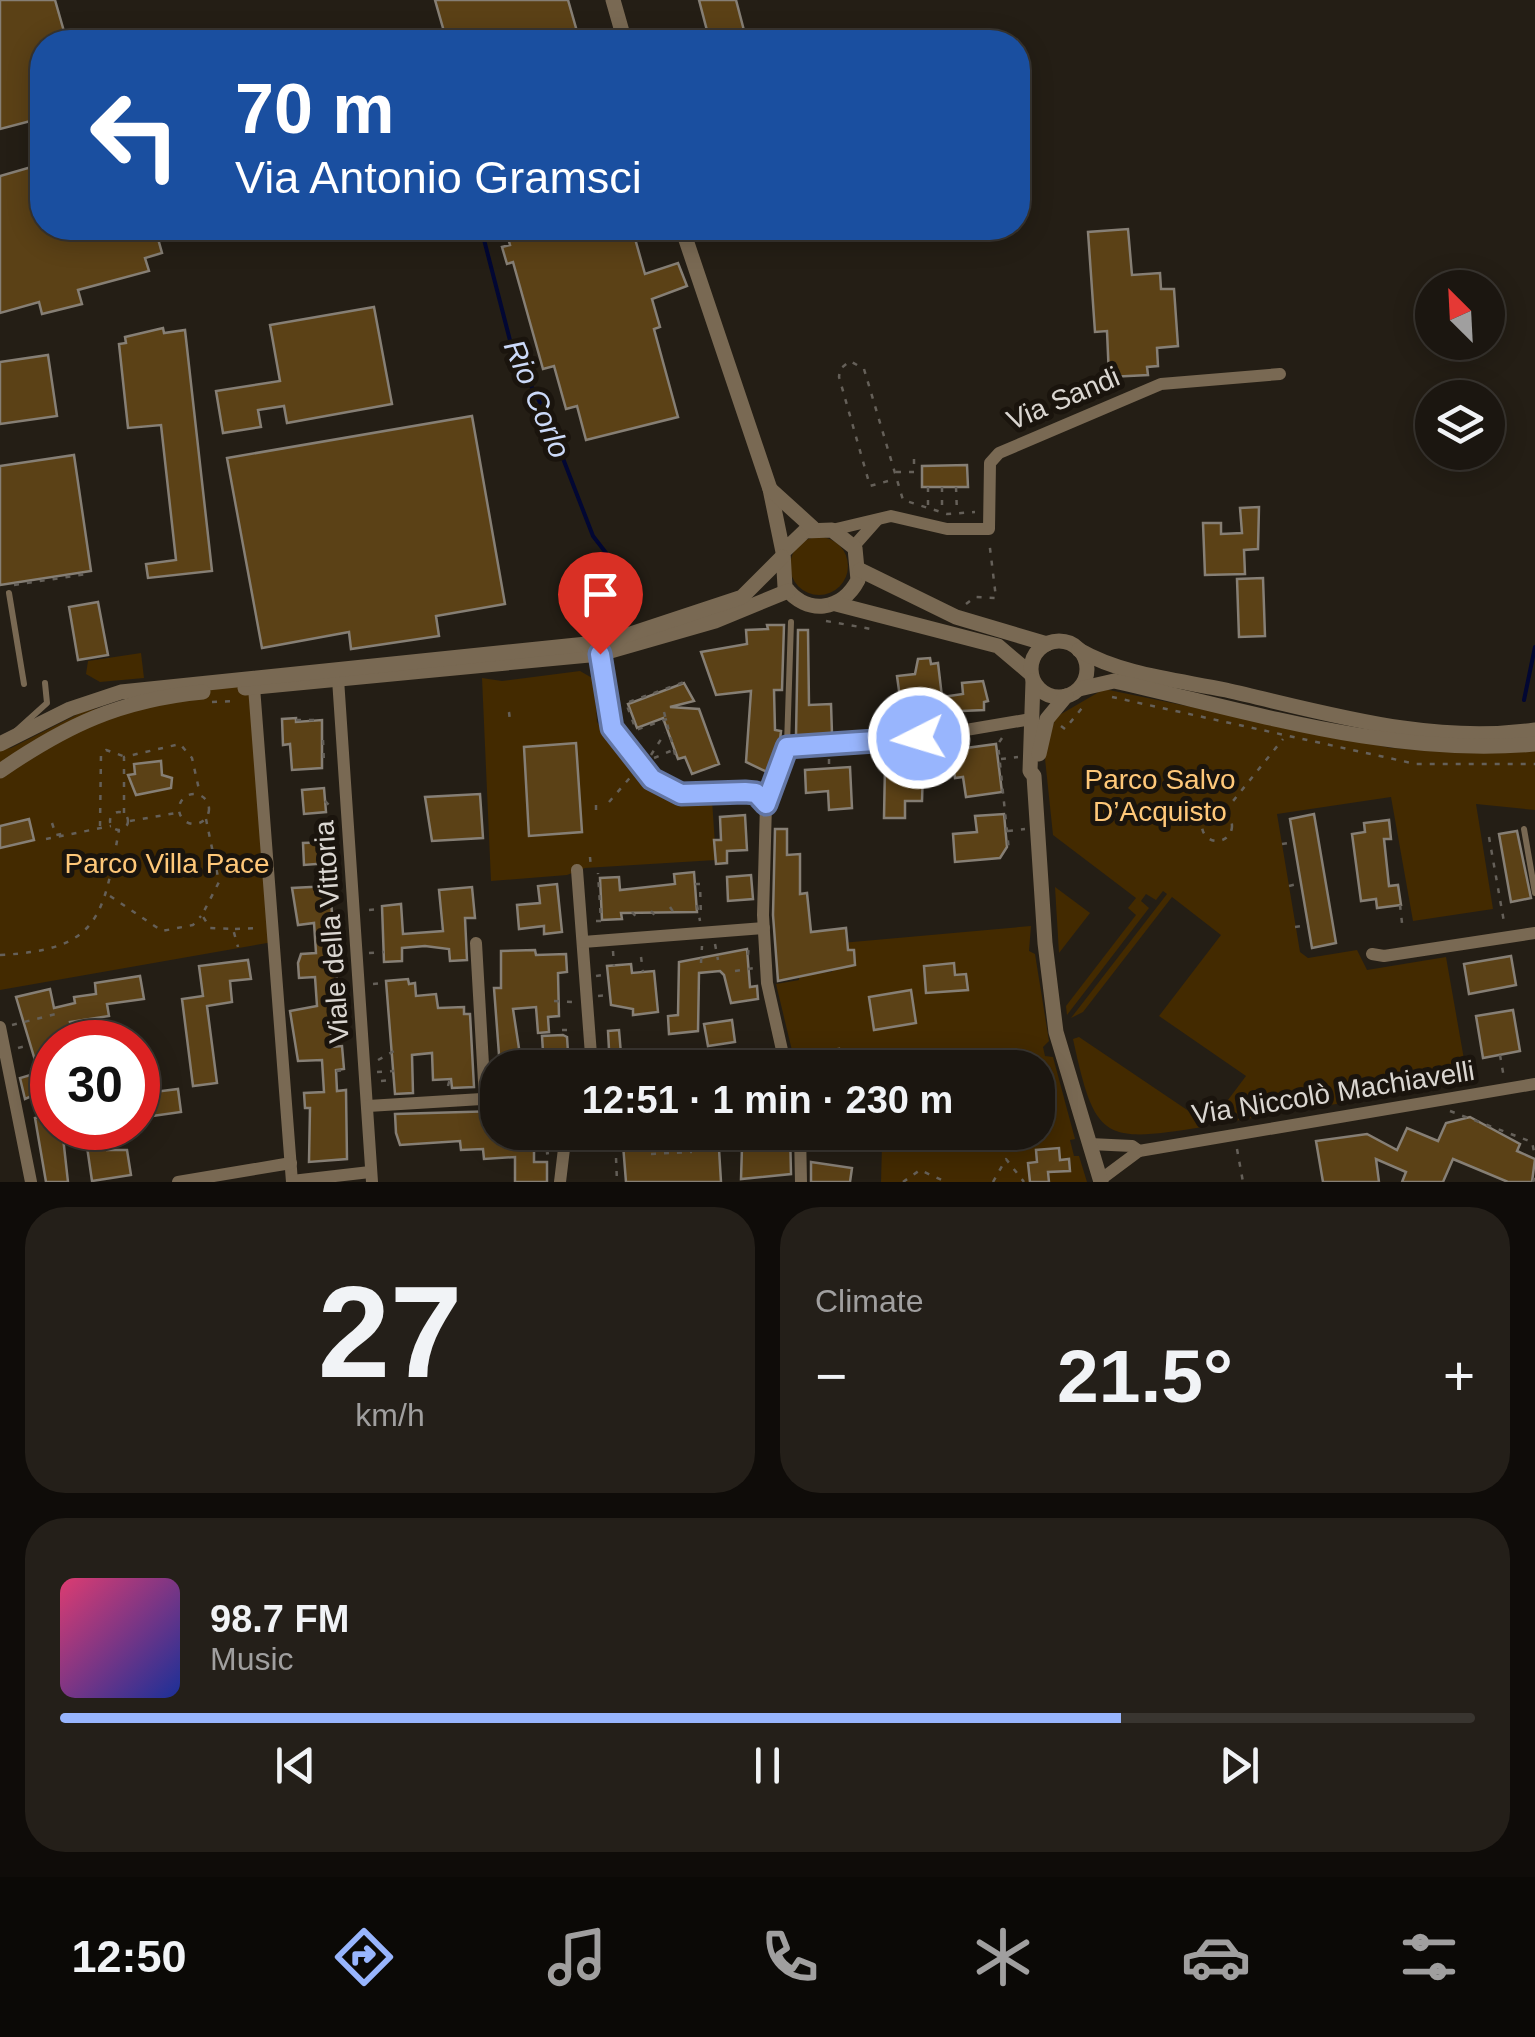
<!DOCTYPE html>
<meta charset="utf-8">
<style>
:root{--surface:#1b1610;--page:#241f19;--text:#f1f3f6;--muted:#a09f9f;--line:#393530;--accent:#98b5fd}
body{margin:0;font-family:Arial,sans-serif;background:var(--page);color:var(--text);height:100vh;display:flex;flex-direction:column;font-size:38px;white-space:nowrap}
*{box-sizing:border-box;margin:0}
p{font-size:32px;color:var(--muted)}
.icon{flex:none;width:55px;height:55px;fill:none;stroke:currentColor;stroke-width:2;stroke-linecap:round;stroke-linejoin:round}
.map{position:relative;height:1182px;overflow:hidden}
.details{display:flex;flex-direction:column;gap:25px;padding:25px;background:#0f0c09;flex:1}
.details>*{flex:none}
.hud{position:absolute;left:30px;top:30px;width:1000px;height:210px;border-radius:40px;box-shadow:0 5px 25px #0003,0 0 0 2px var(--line);background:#1a4fa0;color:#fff;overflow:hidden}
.needle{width:65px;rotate:336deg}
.controls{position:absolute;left:1415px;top:270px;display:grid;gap:20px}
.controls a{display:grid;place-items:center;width:90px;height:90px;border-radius:50%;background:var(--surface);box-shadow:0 5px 25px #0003,0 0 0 2px var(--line);font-size:50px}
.speed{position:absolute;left:30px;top:1020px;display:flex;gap:20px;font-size:50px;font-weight:700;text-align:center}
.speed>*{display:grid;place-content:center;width:130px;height:130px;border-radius:50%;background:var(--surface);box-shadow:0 5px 25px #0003,0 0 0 2px var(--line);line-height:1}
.speed .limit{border:15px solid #d22;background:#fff;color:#111}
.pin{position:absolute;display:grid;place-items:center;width:85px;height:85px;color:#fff;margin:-102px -42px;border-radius:50% 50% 50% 0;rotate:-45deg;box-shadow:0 0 10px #0007}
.pin .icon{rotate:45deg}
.me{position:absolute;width:110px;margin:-55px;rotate:265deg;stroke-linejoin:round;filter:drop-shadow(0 0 8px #0008)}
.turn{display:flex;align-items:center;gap:35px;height:210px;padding:0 40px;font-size:45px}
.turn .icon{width:130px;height:130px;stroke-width:2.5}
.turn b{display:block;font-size:70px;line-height:85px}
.big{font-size:75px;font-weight:700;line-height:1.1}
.details .tile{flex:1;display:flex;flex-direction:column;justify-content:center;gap:15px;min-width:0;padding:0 35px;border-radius:40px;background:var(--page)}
.details .dial{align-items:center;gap:0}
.dial b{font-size:130px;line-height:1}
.song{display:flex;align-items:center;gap:30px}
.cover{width:120px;height:120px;border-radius:15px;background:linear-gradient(135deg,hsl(340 70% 55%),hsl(230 70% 35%))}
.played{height:10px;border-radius:5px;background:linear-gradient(90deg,var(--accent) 75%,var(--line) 75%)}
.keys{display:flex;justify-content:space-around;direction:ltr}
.heat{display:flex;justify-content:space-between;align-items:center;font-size:55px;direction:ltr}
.details .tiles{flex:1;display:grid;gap:25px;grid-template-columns:1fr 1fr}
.tile:last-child{grid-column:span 2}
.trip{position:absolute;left:480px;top:1050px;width:575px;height:100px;border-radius:40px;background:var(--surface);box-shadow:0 5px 25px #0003,0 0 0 2px var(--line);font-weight:700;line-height:100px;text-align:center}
.tab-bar{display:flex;height:160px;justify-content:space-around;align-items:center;background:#0b0906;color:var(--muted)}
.tab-bar .icon{width:70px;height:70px}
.tab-bar .current{color:var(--accent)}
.tab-bar b{font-size:45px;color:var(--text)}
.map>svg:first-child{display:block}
</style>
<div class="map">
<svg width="1535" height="1182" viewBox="0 0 1535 1182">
<rect width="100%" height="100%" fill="#241e15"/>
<g fill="#432a00" fill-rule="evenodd">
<circle cx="819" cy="566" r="29"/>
<path d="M141,653L144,678L100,682L86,674L88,661Z"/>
<path d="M580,671L594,679L597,722L637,775L671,799L712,800L716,860L585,868L567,875L491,881L482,678L502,681ZM575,743L529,835L524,747Z"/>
<path d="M249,683L273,942L0,990V749L11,748L82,712L167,692Z"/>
<path d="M1104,689L1391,748L1466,753L1535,751V810L1476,804L1493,909L1413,921L1391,797L1277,814L1300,952L1308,958L1357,950L1367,970L1446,957L1468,1082L1222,1123L1216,1116L1246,1076L1159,1016L1221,935L1172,897L1083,1012L1071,1018L1167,894L1163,891L1156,900L1146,894L1141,901L1149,908L1067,1015L1066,1006L1136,915L1128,908L1136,898L1053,835L1044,749L1056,717Z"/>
<path d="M1055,887L1090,913L1059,953Z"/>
<path d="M1031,926L1029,951L1035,954L1049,1041L1043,1047L1045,1056L1053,1057L1075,1139L1070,1140L1074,1156H1079L1087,1182H881L882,1145L811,1147L806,1133L1038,1132V1068L796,1067L776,984L799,980V966L813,965L814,973L832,972L830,944Z"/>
<path d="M1079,1037L1199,1118L1203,1127C1103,1143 1095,1141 1073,1039Z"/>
</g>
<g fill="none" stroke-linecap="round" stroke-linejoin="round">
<g stroke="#020733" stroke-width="4">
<path d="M481,228L513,352L545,412L593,536L613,562"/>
<path d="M1524,700L1535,647"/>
</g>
</g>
<g fill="#5b4116" stroke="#867f75" stroke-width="2.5">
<path d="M0,0H55L67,42H42V118L0,129Z"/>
<path d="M435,0H568L580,42H447Z"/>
<path d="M699,0H736L747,42H710Z"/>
<path d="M42,164V228H155L162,253L145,258L149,271L78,290L82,304L42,314L39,302L0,313V176Z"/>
<path d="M505,228H632L645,274L678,263L687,286L652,299L660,327L654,329L678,417L586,440L577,406L566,409L554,366L543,369L513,262L507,264L502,247L510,245Z"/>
<path d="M1128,229L1132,275L1160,273L1161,289H1174L1178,346L1157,348L1158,366L1147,367L1148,375L1109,377L1107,331L1095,332L1088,232Z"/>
<path d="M374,307L392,404L287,423L284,406L258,410L261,427L223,433L216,391L280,381L270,325Z"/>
<path d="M163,328L164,333L185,330L212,571L148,578L146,564L176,560L161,425L128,428L119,344L126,343L125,337Z"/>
<path d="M48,355L57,416L0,424V362Z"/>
<path d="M472,416L505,604L436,616L439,636L351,649L349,632L262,648L227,458Z"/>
<path d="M74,455L91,571L0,585V466Z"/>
<path d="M967,465L968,487H922V466Z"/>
<path d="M1259,507L1258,549L1244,550L1245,574L1205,575L1203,523H1221V534L1242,533L1240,508Z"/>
<path d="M1263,578L1265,636L1239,637L1237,579Z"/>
<path d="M98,602L108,655L78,660L69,607Z"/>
<path d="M767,625H784L782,690H774L775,730L781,731L780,740L767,772L746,762L751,691L716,695L701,652L747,644L746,630L768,629Z"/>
<path d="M798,630H808L809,705L831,704L832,734L796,736Z"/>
<path d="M930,658L931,664L938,663L942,697L963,694L962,683L983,681L988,701L984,702V710L938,712L939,724L890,730L887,707L901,705L897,676L915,674L918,659Z"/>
<path d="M684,683L694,701L670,707L699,709L719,764L692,774L685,757L678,759L663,718L637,728L628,704Z"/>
<path d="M296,718V722L322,720V768L292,770L290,744L283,745L282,719Z"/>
<path d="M576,743L582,832L529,836L524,747Z"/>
<path d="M966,744V748L996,744L1002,792L966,797L963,777L955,778L951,746Z"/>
<path d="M161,761L162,775L172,778L171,788L136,795L128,775L135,774L134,764Z"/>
<path d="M885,766L923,770L922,801H905V818H884Z"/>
<path d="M850,767L852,808L829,810L828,791L806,793L805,770Z"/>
<path d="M324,788L326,812L304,814L302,790Z"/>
<path d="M480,794L483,838L432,841L425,797Z"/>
<path d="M1004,814L1007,847L1000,858L955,862L953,834L977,832L975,816Z"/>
<path d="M1314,814L1336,943L1312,948L1290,819Z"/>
<path d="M745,815L747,850L727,851V863L716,864L714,840H721L720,817Z"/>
<path d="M29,819L34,840L0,848V826Z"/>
<path d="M1389,820L1391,839H1384L1389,886L1398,885L1401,905L1377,908L1376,899L1361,901L1352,834L1365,832L1364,823Z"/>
<path d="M775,829H787V855L800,854V894L807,893L811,932L846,928L848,950H854L855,965L778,981L773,915Z"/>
<path d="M1517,831L1531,898L1511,902L1499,834Z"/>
<path d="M328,842L329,863L304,865L303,843Z"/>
<path d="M694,872L697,912L621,913L622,919L602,920L600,878L619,877L620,890L675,884L674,874Z"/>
<path d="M751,875L753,899L728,901L727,877Z"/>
<path d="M557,884L562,932L544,934V926L519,929L517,905L540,903L538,886Z"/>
<path d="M330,886L339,1010L329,1011L332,1047L342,1046L344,1069L336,1070L337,1091L346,1090L347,1159L309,1162L310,1108H305L304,1093L324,1092L322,1060L298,1061L290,1011L317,1006L315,977L299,978L298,963L301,954L316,953L314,923L298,925L292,888Z"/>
<path d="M472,887L475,918H465L467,960L450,961L449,949L425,946L402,948V961L384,962L382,906L401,904L403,934L443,931L439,890Z"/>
<path d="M747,949L750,987L757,986L758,999L731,1003L724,975L720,971L699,973L698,1031L669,1034L668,1016L678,1015L679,962Z"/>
<path d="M535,950L536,955L566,954L567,972L558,973L559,1016L548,1017L549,1032L538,1033L536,1007L513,1009L522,1068H500L494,988H501V951Z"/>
<path d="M1511,956L1516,985L1469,994L1464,964Z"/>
<path d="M248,960L251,979L230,981L232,1002L207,1006L217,1083L193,1086L182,999L203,996L199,966Z"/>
<path d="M954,963L955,975L966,974L968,990L926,993L924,966Z"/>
<path d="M631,964L632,973L654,971L658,1012L633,1015V1009L611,1005L607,966Z"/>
<path d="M140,976L144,999L107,1004L109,1016L70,1022L73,1036L52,1042V1087L25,1099L20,1078L34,1074L32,1069L37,1067L16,997L50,989L54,1008L75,1003L74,997L96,994L95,983Z"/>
<path d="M408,979L409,984L415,983L416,996L436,994L438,1008L464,1007V1014H470L474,1087L452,1088L451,1079L433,1080L432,1053L412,1055L413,1093L395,1094L386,981Z"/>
<path d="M911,990L916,1023L874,1030L869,997Z"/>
<path d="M1513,1010L1520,1051L1483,1058L1476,1016Z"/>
<path d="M732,1020L735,1042L708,1046L704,1024Z"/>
<path d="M619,1030L621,1054H631L632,1068H610L608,1031Z"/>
<path d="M563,1035L567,1037L569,1068H544L542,1036Z"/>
<path d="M839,1049L842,1068H796L794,1056Z"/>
<path d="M676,1052H690V1068H652V1053Z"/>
<path d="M178,1089L181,1112L138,1118V1094Z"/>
<path d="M498,1111V1135L534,1133V1162H547V1182H515V1157L484,1159L483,1149L461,1150L460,1141L400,1145L396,1133L395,1114Z"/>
<path d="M52,1115V1128H62L68,1182H46L35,1118Z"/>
<path d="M1470,1117L1520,1144L1517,1151L1535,1159L1532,1182H1508L1453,1159L1443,1182H1402L1406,1172L1376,1159L1379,1182H1323L1316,1141L1367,1134L1397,1150L1407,1128L1438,1141L1446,1123Z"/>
<path d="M104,1130L107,1150H127L131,1175L92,1181L85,1133Z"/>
<path d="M622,1132H790L791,1174L741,1179L742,1147L719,1149L721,1182H626Z"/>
<path d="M1059,1148L1060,1160L1069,1159L1070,1171L1048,1172L1049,1182H1030L1028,1163L1037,1162L1036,1150Z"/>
<path d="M811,1162L852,1168L850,1182H811Z"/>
</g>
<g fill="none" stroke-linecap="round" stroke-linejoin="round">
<g stroke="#656059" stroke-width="2.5" stroke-dasharray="5 8" stroke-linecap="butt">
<path d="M896,472H914V458"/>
<path d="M888,481L870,486L839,377L840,369L850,361L864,369L903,500L947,514L975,512"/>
<path d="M928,487V508"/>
<path d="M942,487V511"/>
<path d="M956,487L957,513"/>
<path d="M14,585L87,574"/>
<path d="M966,604L975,597L996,598L989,540"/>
<path d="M826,621L877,630"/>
<path d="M1112,697L1416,764H1535"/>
<path d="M212,702L236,701"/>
<path d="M509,712L510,721"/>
<path d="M664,712L677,762"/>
<path d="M667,719L636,730L626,703L687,681"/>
<path d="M296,720H321"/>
<path d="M1061,726L1065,729L1086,703"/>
<path d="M1002,738L998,744L1009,851"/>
<path d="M323,740L324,763"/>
<path d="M651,755L665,733"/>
<path d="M654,758L673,750"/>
<path d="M829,759V769"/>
<path d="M1001,759L1018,757"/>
<path d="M910,770L911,754"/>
<circle cx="194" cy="809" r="15"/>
<path d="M325,801L331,807"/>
<path d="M609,802L634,773"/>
<path d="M596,805V810"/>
<circle cx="1217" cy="826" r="15"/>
<path d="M1225,811L1283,739"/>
<circle cx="119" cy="821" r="9"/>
<path d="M124,813V757L180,744L192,758L200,794"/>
<path d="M206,819L219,882L202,915L210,928L233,929L238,947"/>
<path d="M130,821L176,813"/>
<path d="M52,823L56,835L66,833"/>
<path d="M100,826L101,754L106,750L123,756"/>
<path d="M1008,831L1025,829"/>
<path d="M1489,837L1504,922"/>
<path d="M46,839L111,826"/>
<path d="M1282,844L1294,842"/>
<path d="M590,857L591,868"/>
<path d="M695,884H700L701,918"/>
<path d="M1289,886L1301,883"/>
<path d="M110,896L162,931L193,925L201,916"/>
<path d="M697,905L700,921"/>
<path d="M1400,905L1402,923"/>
<path d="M670,907L676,916"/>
<path d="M369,910L382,909"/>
<path d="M651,911L657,918"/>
<path d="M632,912L638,919"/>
<path d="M596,921H601L598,873"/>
<path d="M1295,927L1308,925"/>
<path d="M235,929L257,928"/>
<path d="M715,944L718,960"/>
<path d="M613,951L614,966"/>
<path d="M369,953L384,952"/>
<path d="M0,955C99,950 103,918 119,830"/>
<path d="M748,955L749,944"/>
<path d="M641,957L643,972"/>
<path d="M701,963L702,946"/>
<path d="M334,967H343"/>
<path d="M735,971L754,968"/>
<path d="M596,976L608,974"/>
<path d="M373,984L386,983"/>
<path d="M339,995L341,985H346"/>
<path d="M598,996L610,995"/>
<path d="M339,1001L343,1000V1009H349"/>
<path d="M554,1001L572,1002"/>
<path d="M12,1025L56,1014"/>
<path d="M562,1030H574"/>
<path d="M18,1048L30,1045"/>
<path d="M1500,1055L1504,1078"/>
<path d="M378,1060L394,1051"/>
<path d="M336,1071L349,1070"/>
<path d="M377,1072L394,1071"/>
<path d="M381,1081L394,1080"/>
<path d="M448,1086L451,1075"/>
<path d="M1450,1111L1532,1142L1535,1156"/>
<path d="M540,1132L542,1154L549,1153"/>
<path d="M615,1132L617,1182"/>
<path d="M1237,1149L1243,1182"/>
<path d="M651,1154L692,1152"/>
<path d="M903,1182L920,1170L946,1182"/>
<path d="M993,1182L1006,1159L1024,1182"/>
<path d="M1533,1182L1535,1178"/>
</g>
<g stroke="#796953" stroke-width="6">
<path d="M9,593L24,684"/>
<path d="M16,731L47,703L45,683"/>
<path d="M787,745L791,622"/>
<path d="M1524,829L1535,893"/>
</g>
<g stroke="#796953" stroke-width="12">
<path d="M832,530L891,516L947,529H989L990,463L999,453L1161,384L1280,374"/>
<path d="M854,546L877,520"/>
<path d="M600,654L612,728L652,779L681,794L755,793L766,804"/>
<path d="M338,679L372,1182"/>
<path d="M254,687L292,1182"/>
<path d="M577,870L592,1068"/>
<path d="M583,942L764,928"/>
<path d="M476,943L485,1099"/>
<path d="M1372,954L1384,956L1535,933"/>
<path d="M0,1027L31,1182"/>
<path d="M786,1068L767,983L763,915L766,804L787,747L919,738L1031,719"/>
<path d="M368,1106L498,1098"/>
<path d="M800,1132L801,1182"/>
<path d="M1090,1144L1132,1146L1139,1151L1535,1084"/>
<path d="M1100,1180L1139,1151"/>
<path d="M292,1181L370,1172"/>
<path d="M178,1182L291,1163"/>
<path d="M560,1182L566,1132"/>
</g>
<g stroke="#796953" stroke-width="15">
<path d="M613,0L625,42"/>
<path d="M682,228L770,489L783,552L785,587C807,616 842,611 858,580L855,548L832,530L805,531L783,552"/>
<path d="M770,489L813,528"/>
<path d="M860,570L956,617L1047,644"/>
<path d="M836,604L998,646L1031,674"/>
<circle cx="1059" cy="669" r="28"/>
<path d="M1079,650C1122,675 1178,680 1226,690C1327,713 1430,745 1535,730"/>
<path d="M1033,681L1030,771L1034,776L1045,943L1056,1032L1101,1182"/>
<path d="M245,688L600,654L715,621L788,591"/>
<path d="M1079,689L1114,681C1252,712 1392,757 1535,744"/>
<path d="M0,744L70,709L121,692L606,642L742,597L782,557"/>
<path d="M1039,754L1047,719L1066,696"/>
<path d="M0,771C67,725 120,700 203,692"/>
</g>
</g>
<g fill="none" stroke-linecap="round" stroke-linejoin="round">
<defs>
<path id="route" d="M600,654L612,728L652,779L681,794L745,792L756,793L766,804L787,747L919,738"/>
</defs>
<use href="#route" stroke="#6376a4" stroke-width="25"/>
<use href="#route" stroke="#98b5fd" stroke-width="18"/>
</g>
<g text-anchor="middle" stroke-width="10" stroke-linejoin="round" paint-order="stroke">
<g font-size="28" fill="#dad6d1" stroke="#1a140d">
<text transform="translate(1063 398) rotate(-23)" y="10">Via Sandi</text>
<text transform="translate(331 932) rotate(-94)" y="10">Viale della Vittoria</text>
<text transform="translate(1333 1092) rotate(-9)" y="10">Via Niccolò Machiavelli</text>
</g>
<g font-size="28" fill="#ffc879" stroke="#1a140d">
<text x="1160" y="789">Parco Salvo<tspan x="1160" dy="32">D’Acquisto</tspan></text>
<text x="167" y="873">Parco Villa Pace</text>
</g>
<g font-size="30" font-style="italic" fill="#cbd9f8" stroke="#1a140d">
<text transform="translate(537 399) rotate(67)" y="10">Rio Corlo</text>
</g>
</g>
</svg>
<div class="controls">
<a><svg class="needle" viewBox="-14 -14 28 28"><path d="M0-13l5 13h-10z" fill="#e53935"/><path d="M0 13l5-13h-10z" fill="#a09f9f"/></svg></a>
<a><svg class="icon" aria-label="layers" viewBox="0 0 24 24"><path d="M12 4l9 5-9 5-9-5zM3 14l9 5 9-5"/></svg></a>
</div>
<div class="speed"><div class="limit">30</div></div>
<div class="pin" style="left:600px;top:654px;background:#d93025"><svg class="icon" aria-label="arrive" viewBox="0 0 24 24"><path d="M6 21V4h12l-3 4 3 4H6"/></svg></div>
<svg class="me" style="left:919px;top:738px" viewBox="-20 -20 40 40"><circle r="17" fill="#98b5fd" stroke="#fff" stroke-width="3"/><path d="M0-11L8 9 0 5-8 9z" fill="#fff"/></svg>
<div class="trip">12:51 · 1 min · 230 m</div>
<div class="hud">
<div class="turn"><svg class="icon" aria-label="left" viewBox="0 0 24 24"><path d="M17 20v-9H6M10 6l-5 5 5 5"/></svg><div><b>70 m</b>Via Antonio Gramsci</div></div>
</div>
</div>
<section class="details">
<div class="tiles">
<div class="tile dial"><b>27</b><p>km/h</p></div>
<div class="tile"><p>Climate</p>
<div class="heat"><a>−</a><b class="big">21.5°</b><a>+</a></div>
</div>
<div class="tile">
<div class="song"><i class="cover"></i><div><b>98.7 FM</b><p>Music</p></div></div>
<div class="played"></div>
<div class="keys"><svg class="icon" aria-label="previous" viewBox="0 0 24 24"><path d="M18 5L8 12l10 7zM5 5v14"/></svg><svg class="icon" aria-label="pause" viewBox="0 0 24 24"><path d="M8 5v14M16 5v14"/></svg><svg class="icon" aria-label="next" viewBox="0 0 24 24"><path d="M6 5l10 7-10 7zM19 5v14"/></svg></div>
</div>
</div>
</section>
<nav class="tab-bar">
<b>12:50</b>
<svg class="icon current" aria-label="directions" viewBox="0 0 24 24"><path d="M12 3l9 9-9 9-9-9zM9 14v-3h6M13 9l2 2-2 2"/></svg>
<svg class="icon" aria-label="music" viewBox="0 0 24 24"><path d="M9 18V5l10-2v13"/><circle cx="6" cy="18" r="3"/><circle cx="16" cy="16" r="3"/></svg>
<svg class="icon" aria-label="phone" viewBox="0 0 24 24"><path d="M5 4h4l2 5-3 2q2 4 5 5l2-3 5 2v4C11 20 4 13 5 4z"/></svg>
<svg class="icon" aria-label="climate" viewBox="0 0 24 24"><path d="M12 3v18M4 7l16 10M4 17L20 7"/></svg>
<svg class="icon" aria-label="car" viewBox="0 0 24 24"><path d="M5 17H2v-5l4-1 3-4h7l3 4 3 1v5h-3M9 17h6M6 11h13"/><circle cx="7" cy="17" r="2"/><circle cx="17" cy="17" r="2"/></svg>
<svg class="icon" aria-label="filters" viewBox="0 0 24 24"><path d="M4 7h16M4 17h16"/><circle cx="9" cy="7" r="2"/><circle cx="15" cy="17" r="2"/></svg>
</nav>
